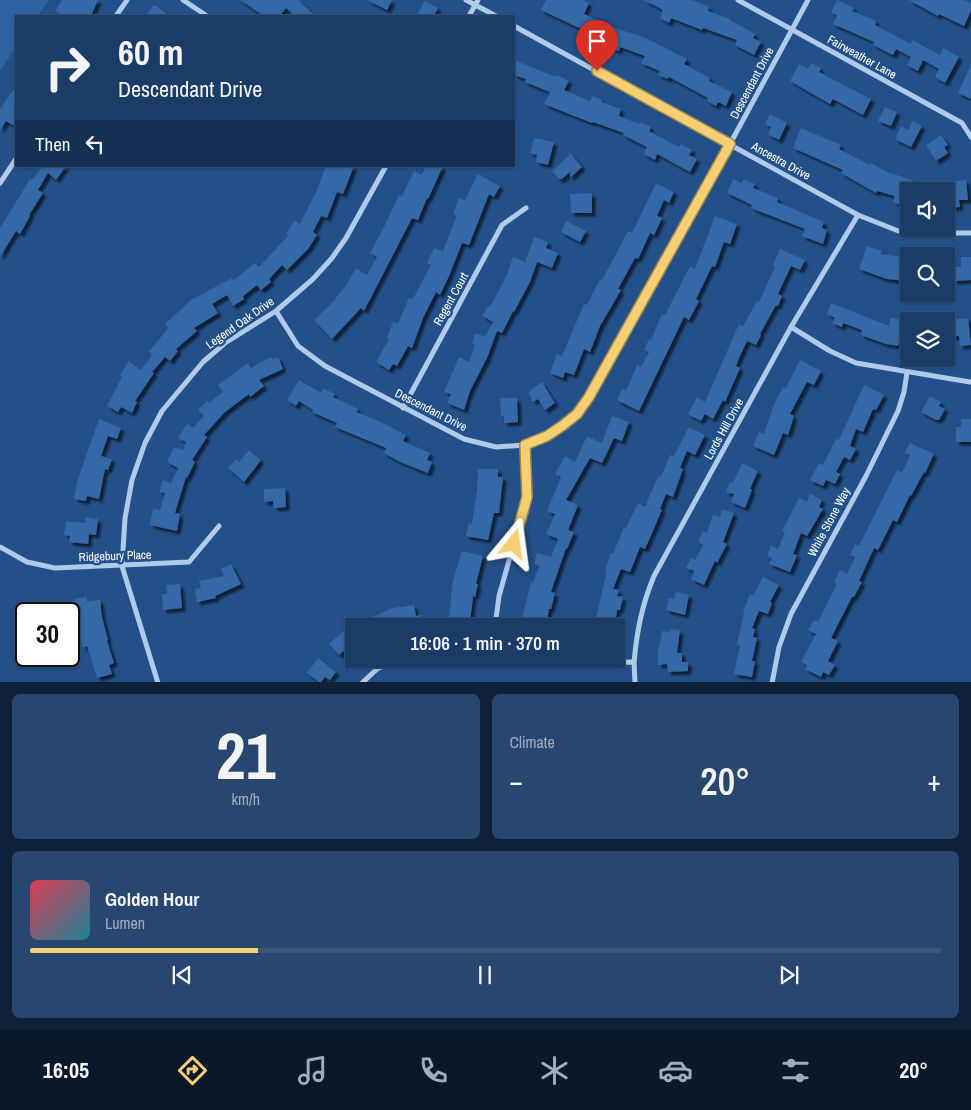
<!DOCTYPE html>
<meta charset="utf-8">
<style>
:root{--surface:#1b3c67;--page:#284770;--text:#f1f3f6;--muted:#a0adc0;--line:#39567b;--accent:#f4cf73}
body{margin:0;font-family:"Archivo Narrow",sans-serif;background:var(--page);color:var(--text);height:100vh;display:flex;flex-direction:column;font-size:19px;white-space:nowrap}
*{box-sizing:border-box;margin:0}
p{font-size:16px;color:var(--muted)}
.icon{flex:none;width:28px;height:28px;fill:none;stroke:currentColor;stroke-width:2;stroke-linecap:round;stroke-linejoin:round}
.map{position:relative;height:682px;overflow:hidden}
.side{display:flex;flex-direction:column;gap:12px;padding:12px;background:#0f2139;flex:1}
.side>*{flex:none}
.banner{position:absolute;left:15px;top:15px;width:500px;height:152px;border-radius:0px;box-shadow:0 1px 4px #0004,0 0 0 1px var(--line);background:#1b3c67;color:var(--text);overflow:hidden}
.controls{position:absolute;left:900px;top:182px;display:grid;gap:10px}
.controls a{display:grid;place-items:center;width:55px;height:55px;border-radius:0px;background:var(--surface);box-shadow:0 1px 4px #0004,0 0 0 1px var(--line);font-size:25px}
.speed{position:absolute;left:15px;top:602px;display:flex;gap:10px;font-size:25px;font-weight:700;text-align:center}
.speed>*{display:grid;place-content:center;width:65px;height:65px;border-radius:50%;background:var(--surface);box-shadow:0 1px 4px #0004,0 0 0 1px var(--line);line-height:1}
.speed .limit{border:2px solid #111;border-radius:8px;background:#fff;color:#111}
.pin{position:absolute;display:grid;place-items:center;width:42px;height:42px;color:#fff;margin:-51px -21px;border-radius:50% 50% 50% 0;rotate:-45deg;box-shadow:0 0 5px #0007}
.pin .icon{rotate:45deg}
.me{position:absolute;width:55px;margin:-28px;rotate:16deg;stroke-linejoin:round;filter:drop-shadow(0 0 4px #0008)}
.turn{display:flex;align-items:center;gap:18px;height:105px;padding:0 20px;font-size:22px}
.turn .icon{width:65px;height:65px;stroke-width:2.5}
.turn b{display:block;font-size:35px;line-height:42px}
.then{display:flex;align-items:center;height:48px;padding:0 20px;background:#0003;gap:10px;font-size:19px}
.big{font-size:38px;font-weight:600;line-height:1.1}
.side .widget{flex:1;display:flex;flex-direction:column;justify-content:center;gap:8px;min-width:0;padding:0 18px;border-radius:8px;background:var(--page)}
.side .dial{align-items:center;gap:0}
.dial b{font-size:65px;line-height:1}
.song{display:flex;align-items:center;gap:15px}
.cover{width:60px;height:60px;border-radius:8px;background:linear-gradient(135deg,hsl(350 70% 55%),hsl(190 70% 35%))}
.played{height:5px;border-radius:2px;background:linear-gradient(90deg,var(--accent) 25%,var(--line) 25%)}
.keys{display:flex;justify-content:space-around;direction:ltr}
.heat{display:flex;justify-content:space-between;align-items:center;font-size:28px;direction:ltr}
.side .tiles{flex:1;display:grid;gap:12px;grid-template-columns:1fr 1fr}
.widget:last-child{grid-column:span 2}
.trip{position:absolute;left:345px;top:618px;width:280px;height:50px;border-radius:0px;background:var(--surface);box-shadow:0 1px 4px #0004,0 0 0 1px var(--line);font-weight:600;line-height:50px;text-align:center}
.dock{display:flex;height:80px;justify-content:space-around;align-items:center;background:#0b1829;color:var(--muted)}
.dock .icon{width:35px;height:35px}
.dock .active{color:var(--accent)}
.dock b{font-size:22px;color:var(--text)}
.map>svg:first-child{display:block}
</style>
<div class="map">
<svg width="971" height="683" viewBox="0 0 971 683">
<defs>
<filter id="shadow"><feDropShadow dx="3.5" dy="3.5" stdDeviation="1" flood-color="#0009"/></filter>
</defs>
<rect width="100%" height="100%" fill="#245089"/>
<path fill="#2e62a1" d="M0,0H49L37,16H16V47L0,71Z"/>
<g fill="#3467a6" filter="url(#shadow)">
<path d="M62,0H98L91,16H57L59,13L55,11Z"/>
<path d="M240,0H298L315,16H295L286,8L280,16H264Z"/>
<path d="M367,0H392L387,10Z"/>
<path d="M546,0H582L589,3L584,14L609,26L646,38L687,59L684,64L710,78L709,81L732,92L726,106L718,102L716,106L707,101L708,98L669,77L668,79L658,75L660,71L641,63L645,56L620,47L619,51L609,48L610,46L591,37L592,34L541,10Z"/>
<path d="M644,0H692L709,7L708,11L730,19V20L755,34L753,38L761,42L754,55L735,45L737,40L703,28L702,30L671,18L669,23L660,18L663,10Z"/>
<path d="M837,0L854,8L852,11L876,21L875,25L911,44L912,40L940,55L943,48L959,57L945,83L935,77L939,69L923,60L918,71L907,65L911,57L896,49L893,55L873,45L874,42L833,24L837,15L831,13Z"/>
<path d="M909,0H964L971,3V11L964,26L939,14L938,16Z"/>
<path d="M424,1L438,8L434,16H417Z"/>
<path d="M154,5L170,16H146Z"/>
<path d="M514,60L556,77L557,75L569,81L564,90L590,101L592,96L602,100L601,102L621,109L619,116L639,124L640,122L651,127L649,131L679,147L681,144L692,150L689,155L697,159L690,172L657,154L655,160L644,154L647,147L623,135L624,133L593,122L592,123L544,104L550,92L525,82L526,79L514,75Z"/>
<path d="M811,63L821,68L819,72L871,99L863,115L833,99L830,104L790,81L799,64L808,69Z"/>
<path d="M971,64V99L958,93Z"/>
<path d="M16,86V127L6,121L0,130V109Z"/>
<path d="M885,107L897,112L891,126L878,121Z"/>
<path d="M770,114L787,123L779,140L768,134L771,127L765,124Z"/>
<path d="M912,121L922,126L911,147L895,139L901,126L908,130Z"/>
<path d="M801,128L841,145L839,149L870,165L871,163L887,172L912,180L904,206L893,202L895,196L877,191L876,193L841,173L843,170L793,148Z"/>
<path d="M941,135L948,145L944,147L948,153L936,161L926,145Z"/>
<path d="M534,138L554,142L548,165L536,162L537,155L530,153Z"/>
<path d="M569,152L582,167L570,178V172L562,179H559L552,171L569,156Z"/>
<path d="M39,166H66L56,180L48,173L38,190L43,193L29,215L30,216L20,234L16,231L0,257V228L30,179L32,180L41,168Z"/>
<path d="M326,166H354L343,194L337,192L327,218L321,216L313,232L317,235L308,249L287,270L282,265L269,279L271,282L261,290L257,285L243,296L244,299L233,306L227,295L212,304L218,313L194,328L197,331L176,349L178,351L170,361L165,357L152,372L154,373L135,401L137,402L132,413L121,407L118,412L107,406L122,377L120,375L129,361L141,370L152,355L149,352L168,328L165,324L189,302V301L232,278L234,280L255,263L259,267L289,235L286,233L295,220L300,224L316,192Z"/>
<path d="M426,166H443L428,199L427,198L418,220L412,218L364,311L361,308L332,339L314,320L336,299L335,298L346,286L356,268L367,275L377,257L370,253L383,229L399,195L402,196L414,171L422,175Z"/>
<path d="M478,174L500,186L494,197L489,194L469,245L462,243L449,276L440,295L436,292L423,318L412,348L408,346L397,366L393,364L389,370L376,362L389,339L387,338L393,322L398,324L409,298L413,299L431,265L427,263L434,248L443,251L457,215L453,214L459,198L465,200Z"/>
<path d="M733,179L742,183L744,179L755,184L753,188L778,198L777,202L824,222L822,228L827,230L823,244L802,236L805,229L751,208L752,205L727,193Z"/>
<path d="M966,180L968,200H959L960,207L946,208L947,182Z"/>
<path d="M656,183L674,192L669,203L664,200L657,216L662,218L654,235L650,233L638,259L635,258L618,289L621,290L600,326L590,352L584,349L574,375L565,372L563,378L550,373L557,354L562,356L584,304L587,305L600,279L602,280L628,231L632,233Z"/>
<path d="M592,193V213H571L570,194Z"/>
<path d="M715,216L737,224L730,244L724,242L715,267L712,266L696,299L699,301L689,320L684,317L639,411L617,400L622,389L626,391L637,365L641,367L649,352L644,350L649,339L651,340L662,314L665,315L690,266L695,269Z"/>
<path d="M566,221L586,231L580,242L561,232Z"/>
<path d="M534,237L548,242L546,248L558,253L552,268L537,262L530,282L514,312L513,311L502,333L497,331L487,358L470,391L464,410L447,403L451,394L444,392L459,357L469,362L475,345L472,343L475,333L485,337L493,322L482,316L488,306L490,307L507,275L513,257L525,262Z"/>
<path d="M867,246L882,251L881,254L909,258L906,281L887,279L859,269Z"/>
<path d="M780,249L805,260L800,270L791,266L778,294L782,296L778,306L776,305L760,334L761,335L756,345L747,341L739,358L736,366L740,368L725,402L723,400L713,419L705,414L701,421L688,414L697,397L705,402L739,324L743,326L757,301L759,302L775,267L773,265Z"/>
<path d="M961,257H971V280L954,281L953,267H961Z"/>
<path d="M831,303L889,326L890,318L909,321L908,341L899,340L898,346L886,344L861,335L862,330L843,323L842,327L832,323L835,318L827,314Z"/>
<path d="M968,318L971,345L960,346L959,336L951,337L950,320Z"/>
<path d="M271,357L272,359L278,357L283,369L259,380L264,386L250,397L249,394L225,412L204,435L207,437L192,460L195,462L187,478L186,477L175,513L180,514L177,531L150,525L153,508L160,510L165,493L159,492L163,480L171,483L178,468L167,462L174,447L183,450L186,442L178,438L187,424L193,428L204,416L198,410L207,401L209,403L223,392L218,385L248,363L251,368Z"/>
<path d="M800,360L821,371L814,385L807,382L790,414L794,416L788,435L783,433L774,455L753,446L759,432L764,434L774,404L783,387L786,388Z"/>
<path d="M299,380L321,393L323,388L335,394L333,397L358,409L356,412L381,422L406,435L403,441L430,453L427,460L432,462L428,473L400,462L384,453L386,448L335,427L337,423L312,412L313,410L299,401L296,406L287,400Z"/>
<path d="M542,382L555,403L545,410L538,399L533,402L529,394V391Z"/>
<path d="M864,385L884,395L876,410L873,409L863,432L856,429L850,446L856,449L850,460L844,457L836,472L840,474L835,484L826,480L823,486L810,480L819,463L823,465L836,439L839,440Z"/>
<path d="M930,396L941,402L939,406L945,409L939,420H936L921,412Z"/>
<path d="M500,398H517L518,422L504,423V416H501Z"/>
<path d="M612,416L629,422L622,441L614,438L602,463L590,458L566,500L578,505L568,530L574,532L567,549L566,548L551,592L555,593L551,609H549L546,626H520L531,582L533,583L539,566L534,564L537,553L551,557L558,539L546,534L555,514L547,511L561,477L555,474L565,456L575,462L587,436L602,443Z"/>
<path d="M99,419L121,428L117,439L108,436L101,456L112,459L108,470L105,469L99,499L87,496L86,501L74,499L77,482Z"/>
<path d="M961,419H971V442H956V427H961Z"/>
<path d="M689,427L705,435L695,455L687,451L680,468L683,469L673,497L666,494L660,509L662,510L645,549L640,547L630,572L621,569L613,589L619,590L617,596L623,597L620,610H617L615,626H594L607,571H605L611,553L613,554L624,527L626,528L638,503L645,507L658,476L661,477L670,455L674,456Z"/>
<path d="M910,443L934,454L925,473L924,472L911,496L910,495L897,522L893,520L878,550L874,548L859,581L862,582L854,597H852L831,638L838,641L828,661L835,665L829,675L823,672L821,677L805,669L807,665L801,662L816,634L808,630L814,620L818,622L837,584L834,582L840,570L847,574L855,557L850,555L855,544L859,546L897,470L902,473L910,455L905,453Z"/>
<path d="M249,450L261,460L244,482L228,468L236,459L239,462Z"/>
<path d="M742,463L758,471L750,489L752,490L745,508L731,502L734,494L726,492L730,482L733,483Z"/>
<path d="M478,469H498V477H503L499,513H494L488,540L466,536L469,523L472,524L477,490Z"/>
<path d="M285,488L286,507L274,508L273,501L264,502V489Z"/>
<path d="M810,494L822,500L819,507L823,509L807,536L801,533L793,554L797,555L790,572L769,564L772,558L767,556L771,546L778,549L785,532L782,531L799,498L807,502Z"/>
<path d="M722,509L734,513L723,542L727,544L717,563L715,561L704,585L691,579L694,571L686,568L691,558L695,560L703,545L698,542L703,531L707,533L713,515L720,517Z"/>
<path d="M86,517L98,519L96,535L89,534L88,544L69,542L70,536L64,535L66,521L85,523Z"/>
<path d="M462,551L483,556L476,584H478L475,597L473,596L470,623L464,622L463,626H448L453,580Z"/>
<path d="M231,564L241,584L215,596L216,598L197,602L195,589L201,588L199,581L224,576L221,569Z"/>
<path d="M763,577L779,585L770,602L772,603L768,614L759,611L752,628L755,629L753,637L757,638L752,661H755L752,677L734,674L740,645H737L744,613L743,612L750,594L753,596Z"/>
<path d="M180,584L182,608L163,610L162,594H167L166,585Z"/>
<path d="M676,592L689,595L685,615L666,610L669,598L674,599Z"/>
<path d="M87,597V601L100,600L102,617L108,640L107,641L114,663L109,665L112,674L97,678L87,646L83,648L77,628L74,599Z"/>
<path d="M414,605L416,616L421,615L423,626H351L393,608Z"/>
<path d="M670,629L680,630L677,653H682V662H688V671L668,672L667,664L658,665V653L662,631L670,632Z"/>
<path d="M345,630L354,640V660L345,650L339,655L329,644Z"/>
<path d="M318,658L336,672L330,680L325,677L320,683L307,673Z"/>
</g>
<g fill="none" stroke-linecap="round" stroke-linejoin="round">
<g stroke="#b0caea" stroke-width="5">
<path d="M183,0L207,16"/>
<path d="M466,0L496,16"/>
<path d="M738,0L962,123L971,137"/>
<path d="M116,16L127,0"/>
<path d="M469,16L478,0"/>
<path d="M514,26L858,215L901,232L923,233H971"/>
<path d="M0,183L16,159"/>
<path d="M276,311L298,346L325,366L464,439L496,447L525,445L547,437L562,426L577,414L589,397L730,144L808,0"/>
<path d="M791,327L830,351L856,363L970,382"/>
<path d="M403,408L502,225L526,208"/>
<path d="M0,547L27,562L55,568L189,562L219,526"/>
<path d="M495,626L499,596L527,497L525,445"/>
<path d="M509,659L568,663L634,662L635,683"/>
<path d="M634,662C637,630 642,605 654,576L791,327L858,215"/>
<path d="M158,683L122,566L125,518L132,480L145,443L162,411L203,362L225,343L276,311L313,279L332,258L346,238L386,166"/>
<path d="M362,683L377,669L399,659"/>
<path d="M772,683L779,647L791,614L866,476L898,411L904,392L907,372"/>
</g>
</g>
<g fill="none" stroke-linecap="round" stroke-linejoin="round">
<defs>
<path id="route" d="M514,544L527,497L525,445L547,436L562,426L577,414L589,397L730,144L597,71"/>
</defs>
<use href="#route" stroke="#9f874b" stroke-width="12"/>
<use href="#route" stroke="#f4cf73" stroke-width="9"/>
</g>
<g text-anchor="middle" stroke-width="5" stroke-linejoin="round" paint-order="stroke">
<g font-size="12" fill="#fff" stroke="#245089">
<text transform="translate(862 57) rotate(29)" y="4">Fairweather Lane</text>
<text transform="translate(752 83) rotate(-62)" y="4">Descendant Drive</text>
<text transform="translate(781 161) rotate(29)" y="4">Ancestra Drive</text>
<text transform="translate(451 299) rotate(-61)" y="4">Regent Court</text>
<text transform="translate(240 323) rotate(-35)" y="4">Legend Oak Drive</text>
<text transform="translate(431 410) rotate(27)" y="4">Descendant Drive</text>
<text transform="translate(724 429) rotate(-61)" y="4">Lords Hill Drive</text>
<text transform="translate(829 522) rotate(-62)" y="4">White Stone Way</text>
<text transform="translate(115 556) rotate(-2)" y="4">Ridgebury Place</text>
</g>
</g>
</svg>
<div class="controls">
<a><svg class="icon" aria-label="sound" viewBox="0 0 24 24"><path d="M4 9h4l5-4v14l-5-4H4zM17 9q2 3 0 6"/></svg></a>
<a><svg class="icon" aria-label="search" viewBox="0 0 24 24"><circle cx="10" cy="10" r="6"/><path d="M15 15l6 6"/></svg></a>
<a><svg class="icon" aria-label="layers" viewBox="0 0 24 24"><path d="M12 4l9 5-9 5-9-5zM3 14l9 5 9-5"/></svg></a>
</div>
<div class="speed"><div class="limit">30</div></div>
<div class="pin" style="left:597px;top:71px;background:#d93025"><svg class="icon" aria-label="arrive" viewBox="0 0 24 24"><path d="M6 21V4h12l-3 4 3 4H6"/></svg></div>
<svg class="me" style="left:514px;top:544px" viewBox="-20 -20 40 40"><path d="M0-17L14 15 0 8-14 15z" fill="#f4cf73" stroke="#fff" stroke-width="4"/></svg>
<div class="trip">16:06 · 1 min · 370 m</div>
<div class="banner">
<div class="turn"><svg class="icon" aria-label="right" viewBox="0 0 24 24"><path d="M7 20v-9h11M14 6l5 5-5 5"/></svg><div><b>60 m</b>Descendant Drive</div></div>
<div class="then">Then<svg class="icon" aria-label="left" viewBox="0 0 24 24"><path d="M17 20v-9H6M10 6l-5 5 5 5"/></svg></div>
</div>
</div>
<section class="side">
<div class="tiles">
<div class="widget dial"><b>21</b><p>km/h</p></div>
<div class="widget"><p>Climate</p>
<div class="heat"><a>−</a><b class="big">20°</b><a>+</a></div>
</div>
<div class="widget">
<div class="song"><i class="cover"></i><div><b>Golden Hour</b><p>Lumen</p></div></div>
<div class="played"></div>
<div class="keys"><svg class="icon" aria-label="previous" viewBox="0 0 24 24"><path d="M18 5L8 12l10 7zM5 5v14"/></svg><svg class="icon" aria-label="pause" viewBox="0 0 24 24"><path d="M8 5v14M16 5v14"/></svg><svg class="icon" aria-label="next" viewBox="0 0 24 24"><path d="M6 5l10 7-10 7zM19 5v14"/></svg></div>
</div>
</div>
</section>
<nav class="dock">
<b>16:05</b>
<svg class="icon active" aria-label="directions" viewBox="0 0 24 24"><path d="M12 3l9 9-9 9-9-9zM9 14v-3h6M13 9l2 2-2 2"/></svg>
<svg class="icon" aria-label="music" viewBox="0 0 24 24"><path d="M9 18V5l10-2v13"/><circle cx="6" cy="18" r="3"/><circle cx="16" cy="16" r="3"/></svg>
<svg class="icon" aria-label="phone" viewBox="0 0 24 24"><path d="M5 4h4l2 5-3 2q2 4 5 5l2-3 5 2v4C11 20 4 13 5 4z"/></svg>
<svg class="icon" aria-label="climate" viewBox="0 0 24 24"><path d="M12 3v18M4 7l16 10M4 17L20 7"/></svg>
<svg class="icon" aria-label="car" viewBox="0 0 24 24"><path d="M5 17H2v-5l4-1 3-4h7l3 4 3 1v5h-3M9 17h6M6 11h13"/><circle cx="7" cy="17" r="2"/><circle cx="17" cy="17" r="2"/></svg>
<svg class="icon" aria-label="filters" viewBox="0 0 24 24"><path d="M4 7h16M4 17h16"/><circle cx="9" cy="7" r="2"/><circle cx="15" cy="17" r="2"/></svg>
<b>20°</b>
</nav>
